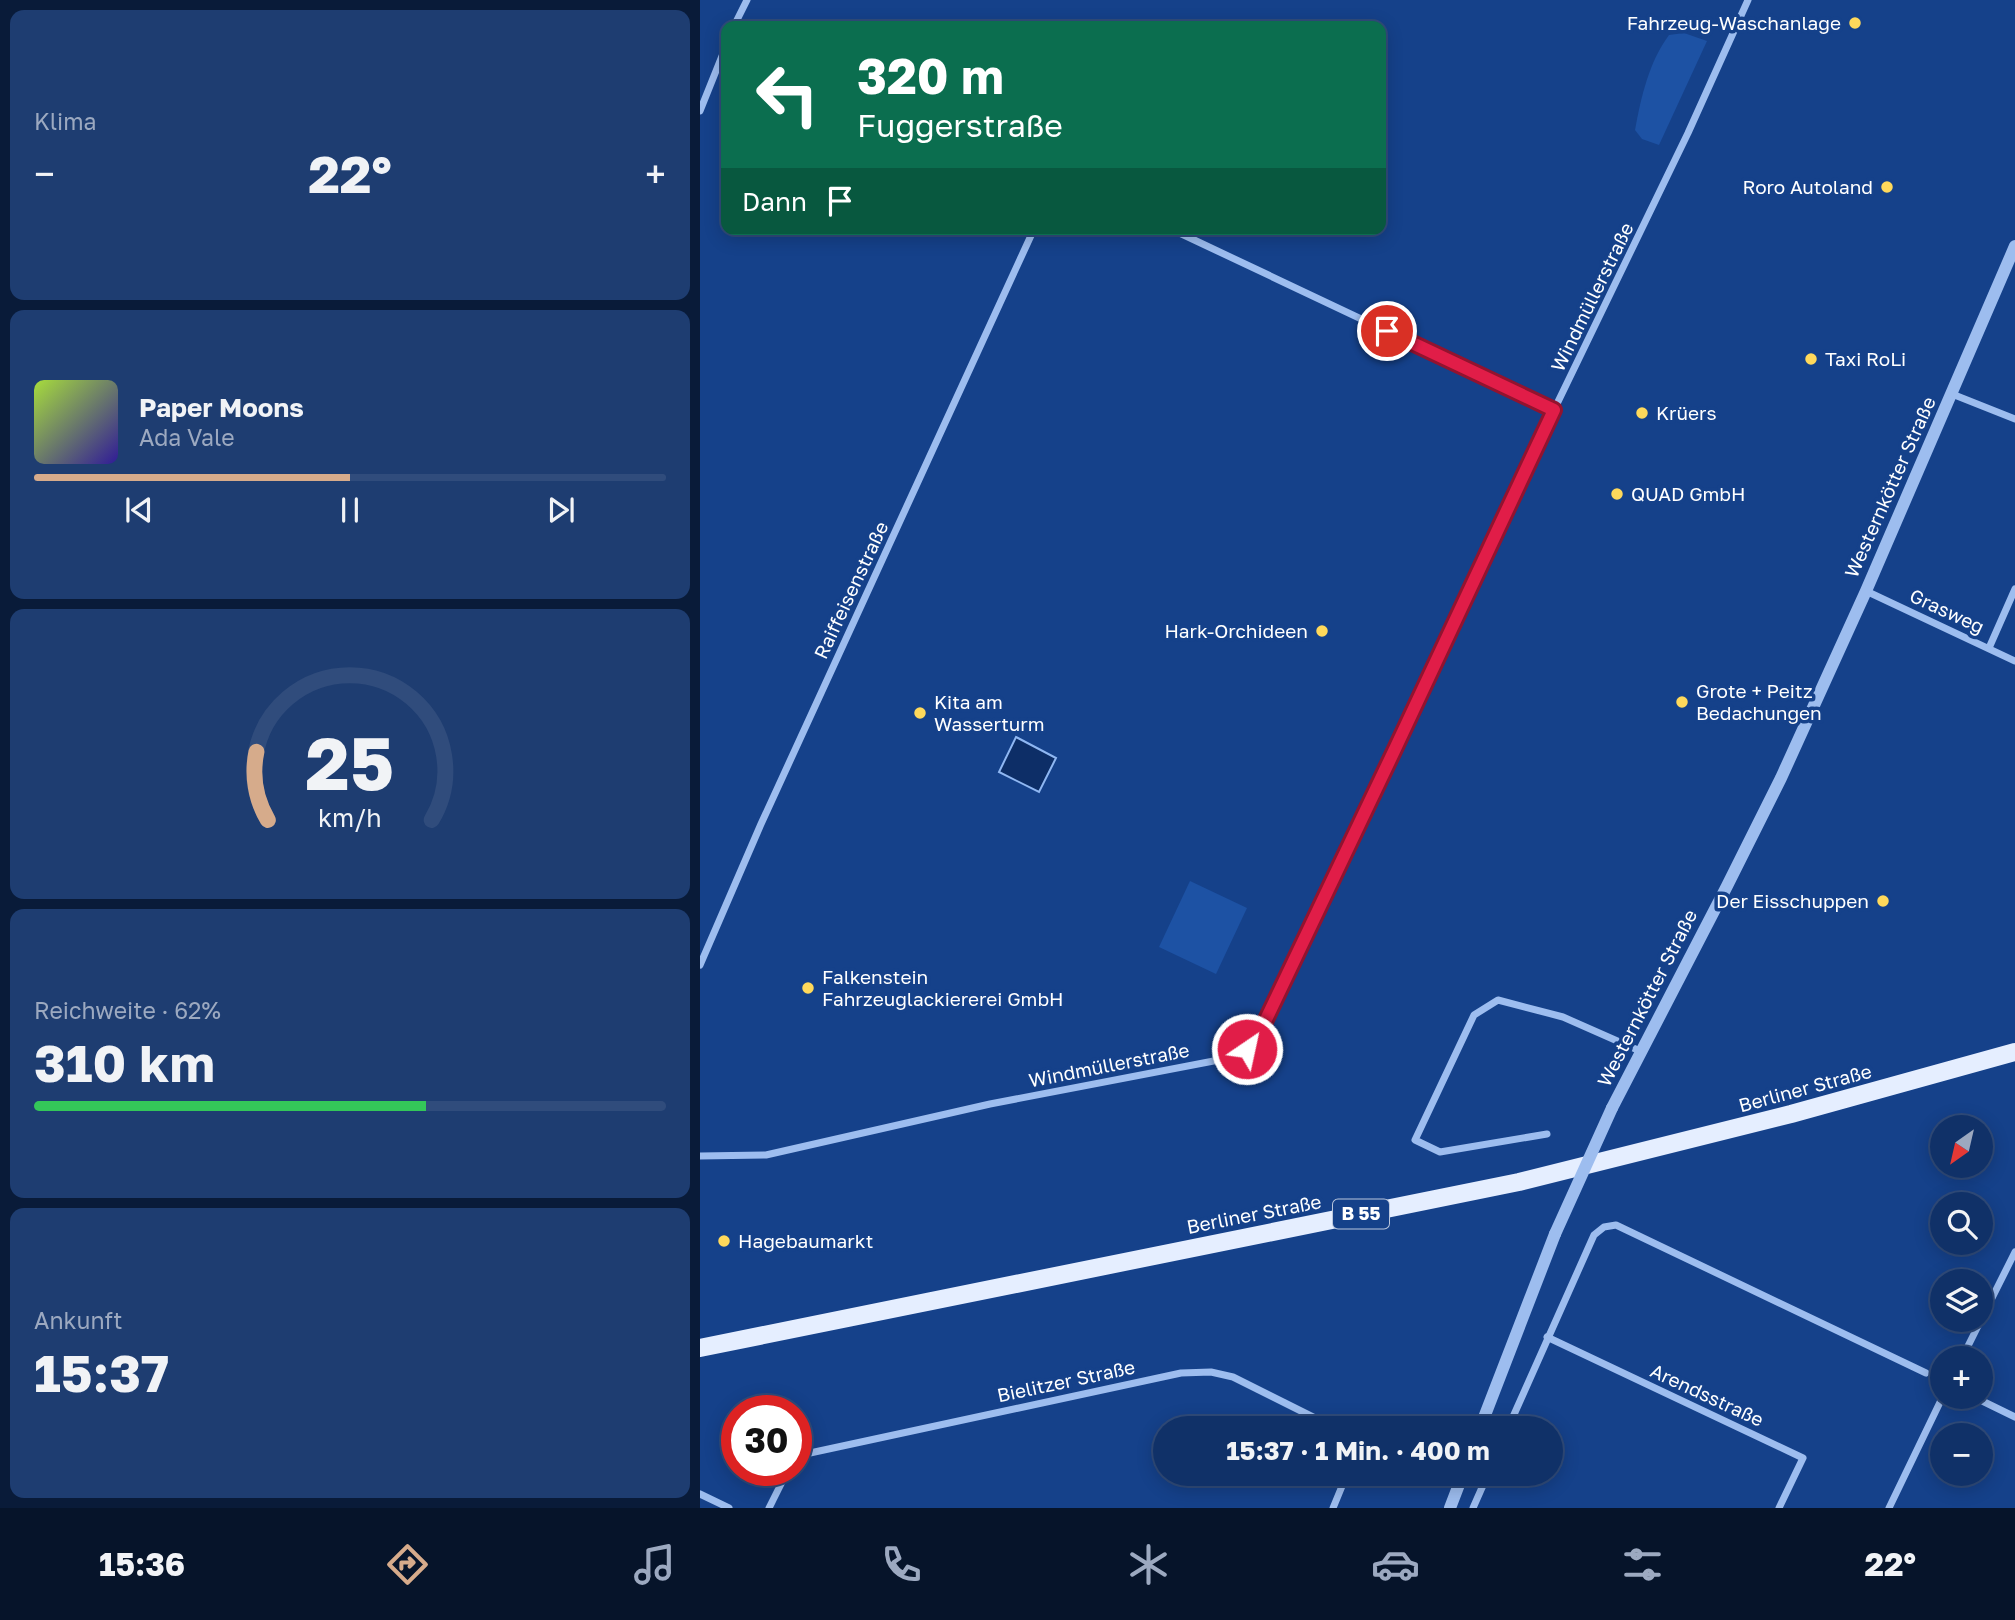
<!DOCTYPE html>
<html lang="de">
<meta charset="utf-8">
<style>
:root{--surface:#103168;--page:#1e3d71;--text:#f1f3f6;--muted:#9ca9c0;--line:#304c7c;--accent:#d6ab8b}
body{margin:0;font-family:"Golos Text",sans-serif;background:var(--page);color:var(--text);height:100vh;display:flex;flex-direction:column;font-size:26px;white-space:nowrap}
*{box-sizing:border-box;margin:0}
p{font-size:23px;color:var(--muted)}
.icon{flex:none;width:38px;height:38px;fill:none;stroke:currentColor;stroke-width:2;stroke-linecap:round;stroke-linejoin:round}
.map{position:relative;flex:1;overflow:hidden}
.side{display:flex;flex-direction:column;gap:10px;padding:10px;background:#091b39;width:700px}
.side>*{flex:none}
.top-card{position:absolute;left:21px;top:21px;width:665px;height:214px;border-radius:14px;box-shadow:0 4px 18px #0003,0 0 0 2px var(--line);background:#0b6e4f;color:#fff;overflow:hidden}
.needle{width:46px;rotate:214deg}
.buttons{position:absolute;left:1230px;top:1115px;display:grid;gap:14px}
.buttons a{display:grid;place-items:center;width:63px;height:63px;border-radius:50%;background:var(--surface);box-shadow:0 4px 18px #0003,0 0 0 2px var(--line);font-size:35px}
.speed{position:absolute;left:21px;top:1395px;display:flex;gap:14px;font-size:35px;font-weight:700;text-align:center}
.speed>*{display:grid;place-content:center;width:91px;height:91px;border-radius:50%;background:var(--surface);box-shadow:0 4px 18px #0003,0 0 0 2px var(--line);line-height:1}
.speed .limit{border:10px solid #d22;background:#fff;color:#111}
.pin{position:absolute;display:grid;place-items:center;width:60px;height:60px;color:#fff;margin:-30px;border:4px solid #fff;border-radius:50%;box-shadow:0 2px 7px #0007}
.me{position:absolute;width:77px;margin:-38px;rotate:34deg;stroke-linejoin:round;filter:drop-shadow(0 0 5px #0008)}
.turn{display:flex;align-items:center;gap:24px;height:147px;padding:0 21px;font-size:32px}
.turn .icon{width:91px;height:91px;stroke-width:2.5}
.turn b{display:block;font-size:49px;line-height:60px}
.then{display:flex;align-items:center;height:66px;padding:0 21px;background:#0003;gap:14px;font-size:26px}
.big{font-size:52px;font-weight:700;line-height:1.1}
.side .widget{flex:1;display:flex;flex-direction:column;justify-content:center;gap:10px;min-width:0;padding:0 24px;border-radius:14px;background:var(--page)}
.side .dial{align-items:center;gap:0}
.dial svg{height:182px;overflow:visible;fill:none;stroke:var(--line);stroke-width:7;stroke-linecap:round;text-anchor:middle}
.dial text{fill:var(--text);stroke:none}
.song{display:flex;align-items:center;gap:21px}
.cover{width:84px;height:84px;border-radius:10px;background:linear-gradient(135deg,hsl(80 70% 55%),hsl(250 70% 35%))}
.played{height:7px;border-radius:4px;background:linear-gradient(90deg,var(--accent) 50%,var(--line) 50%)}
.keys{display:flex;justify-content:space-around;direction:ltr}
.heat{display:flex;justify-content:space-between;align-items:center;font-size:38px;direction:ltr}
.charge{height:10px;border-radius:5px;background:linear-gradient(90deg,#34c759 62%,var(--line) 0)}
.trip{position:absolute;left:453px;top:1416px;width:410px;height:70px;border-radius:35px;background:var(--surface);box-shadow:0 4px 18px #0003,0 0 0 2px var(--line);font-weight:700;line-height:70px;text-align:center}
.tab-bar{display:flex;height:112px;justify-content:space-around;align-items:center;background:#06142a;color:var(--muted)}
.tab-bar .icon{width:49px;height:49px}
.tab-bar .on{color:var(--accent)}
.tab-bar b{font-size:32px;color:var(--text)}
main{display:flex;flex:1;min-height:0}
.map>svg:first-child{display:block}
</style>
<main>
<section class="side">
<div class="widget"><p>Klima</p>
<div class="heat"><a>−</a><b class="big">22°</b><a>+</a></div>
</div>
<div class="widget">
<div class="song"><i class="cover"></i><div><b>Paper Moons</b><p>Ada Vale</p></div></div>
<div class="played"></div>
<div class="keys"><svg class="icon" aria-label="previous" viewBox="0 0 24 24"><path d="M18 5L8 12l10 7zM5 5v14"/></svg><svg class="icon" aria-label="pause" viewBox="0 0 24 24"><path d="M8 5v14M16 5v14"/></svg><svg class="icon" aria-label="next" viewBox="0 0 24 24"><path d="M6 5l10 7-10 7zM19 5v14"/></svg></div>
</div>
<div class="widget dial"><svg viewBox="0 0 100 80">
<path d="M14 69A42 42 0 1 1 86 69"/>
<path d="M14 69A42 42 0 0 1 9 39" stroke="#d6ab8b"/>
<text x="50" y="56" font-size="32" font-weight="700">25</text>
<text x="50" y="72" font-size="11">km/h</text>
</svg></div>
<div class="widget"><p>Reichweite · 62%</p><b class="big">310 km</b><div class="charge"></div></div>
<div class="widget"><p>Ankunft</p><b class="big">15:37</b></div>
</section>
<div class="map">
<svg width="1315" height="1508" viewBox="0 0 1315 1508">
<rect width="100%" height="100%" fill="#15418a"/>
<g fill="#1d52a4">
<path d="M984,33L1007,41L959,145L942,139L935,130C941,97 949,62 969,35Z"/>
<path d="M490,881L547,908L516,974L459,947Z"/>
</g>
<path fill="#0d2e67" stroke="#8fb7f2" stroke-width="2" d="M316,737L356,758L339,792L299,772Z"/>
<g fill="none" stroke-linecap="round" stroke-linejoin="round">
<g stroke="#9dbdef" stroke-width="7">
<path d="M34,26L47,0"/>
<path d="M0,111L26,46"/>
<path d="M471,229L854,410"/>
<path d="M1252,394L1315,419"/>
<path d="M1166,591L1315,661"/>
<path d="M1289,648L1315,589"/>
<path d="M0,965L61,824L334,229"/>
<path d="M847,1134L740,1152L715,1140L774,1015L798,1000L863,1017L940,1051"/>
<path d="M0,1156L66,1155L290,1104L524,1059L547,1049L561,1030L638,871L854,410L988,133L1048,0"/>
<path d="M847,1337L1103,1458L1079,1508"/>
<path d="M1262,1358L1315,1252"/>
<path d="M1272,1396L1315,1417"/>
<path d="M808,1428L894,1235L904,1227L916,1225L1226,1373"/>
<path d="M96,1461L110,1453L481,1373L511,1372L533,1377L635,1428"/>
<path d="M0,1494L29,1508"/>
<path d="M69,1508L88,1470"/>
<path d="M633,1508L647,1474"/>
<path d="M773,1508L788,1474"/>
<path d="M1189,1508L1243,1396"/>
</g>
<g stroke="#9dbdef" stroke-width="12">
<path d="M912,1108L1027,886L1081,778L1166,591L1315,246"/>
<path d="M780,1428L855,1234"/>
<path d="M750,1508L763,1474"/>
</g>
<path stroke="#e5eeff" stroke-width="18" d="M0,1348L819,1182L1091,1114L1315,1052"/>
<path stroke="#9dbdef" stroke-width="12" d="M855,1234L912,1108"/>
</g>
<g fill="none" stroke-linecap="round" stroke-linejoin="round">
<defs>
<path id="route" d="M547,1049L561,1030L695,749L854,410L687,331"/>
</defs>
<use href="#route" stroke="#92132f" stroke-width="18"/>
<use href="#route" stroke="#e11d48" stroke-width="12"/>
</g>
<g fill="#ffd95b" stroke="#15418a" stroke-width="2.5">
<circle cx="1155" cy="23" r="7"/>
<circle cx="1187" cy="187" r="7"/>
<circle cx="1111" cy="359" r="7"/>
<circle cx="942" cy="413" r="7"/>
<circle cx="917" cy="494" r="7"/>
<circle cx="622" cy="631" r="7"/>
<circle cx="982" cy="702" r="7"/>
<circle cx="220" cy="713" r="7"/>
<circle cx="1183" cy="901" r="7"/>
<circle cx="108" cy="988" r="7"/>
<circle cx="24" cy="1241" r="7"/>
</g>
<g text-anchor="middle" stroke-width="7" stroke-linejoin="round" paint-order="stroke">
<rect fill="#15418a" stroke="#b9c6dc" stroke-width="2" x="633" y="1199.5" width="56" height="29" rx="5"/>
<g font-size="18" font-weight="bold" fill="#fff">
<text x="661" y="1220">B 55</text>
</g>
<g font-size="19" fill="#fff" stroke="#15418a" text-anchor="start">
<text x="1141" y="30" text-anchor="end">Fahrzeug-Waschanlage</text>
<text x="1173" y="194" text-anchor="end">Roro Autoland</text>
<text x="1125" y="366">Taxi RoLi</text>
<text x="956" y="420">Krüers</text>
<text x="931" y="501">QUAD GmbH</text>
<text x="608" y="638" text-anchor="end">Hark-Orchideen</text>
<text x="996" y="698">Grote + Peitz<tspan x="996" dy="22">Bedachungen</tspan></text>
<text x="234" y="709">Kita am<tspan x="234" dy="22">Wasserturm</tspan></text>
<text x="1169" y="908" text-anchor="end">Der Eisschuppen</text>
<text x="122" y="984">Falkenstein<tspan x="122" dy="22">Fahrzeuglackiererei GmbH</tspan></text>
<text x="38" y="1248">Hagebaumarkt</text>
</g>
<g font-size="19" fill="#fff" stroke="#15418a">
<text transform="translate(892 297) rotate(-64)" y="7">Windmüllerstraße</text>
<text transform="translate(1190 487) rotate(-66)" y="7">Westernkötter Straße</text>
<text transform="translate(151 590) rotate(-65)" y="7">Raiffeisenstraße</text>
<text transform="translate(1247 611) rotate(25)" y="7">Grasweg</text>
<text transform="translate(947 998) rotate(-63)" y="7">Westernkötter Straße</text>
<text transform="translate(409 1065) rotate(-11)" y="7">Windmüllerstraße</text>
<text transform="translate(1105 1088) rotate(-15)" y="7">Berliner Straße</text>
<text transform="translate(554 1214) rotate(-11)" y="7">Berliner Straße</text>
<text transform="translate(366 1381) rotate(-12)" y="7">Bielitzer Straße</text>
<text transform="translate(1007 1395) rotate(25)" y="7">Arendsstraße</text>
</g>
</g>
</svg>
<div class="buttons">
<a><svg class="needle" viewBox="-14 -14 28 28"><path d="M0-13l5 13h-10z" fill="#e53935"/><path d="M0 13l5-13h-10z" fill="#9ca9c0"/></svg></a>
<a><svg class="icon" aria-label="search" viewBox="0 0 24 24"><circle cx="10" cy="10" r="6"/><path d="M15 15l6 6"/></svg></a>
<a><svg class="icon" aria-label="layers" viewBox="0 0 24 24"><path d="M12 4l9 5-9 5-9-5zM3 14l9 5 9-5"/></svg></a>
<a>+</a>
<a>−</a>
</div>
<div class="speed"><div class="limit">30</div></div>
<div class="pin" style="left:687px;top:331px;background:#d93025"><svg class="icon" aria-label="arrive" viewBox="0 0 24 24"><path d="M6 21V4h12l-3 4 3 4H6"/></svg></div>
<svg class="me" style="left:547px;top:1049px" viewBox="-20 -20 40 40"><circle r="17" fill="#e11d48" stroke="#fff" stroke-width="3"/><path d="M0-11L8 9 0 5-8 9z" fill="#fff"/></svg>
<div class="trip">15:37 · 1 Min. · 400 m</div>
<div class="top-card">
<div class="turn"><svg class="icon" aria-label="left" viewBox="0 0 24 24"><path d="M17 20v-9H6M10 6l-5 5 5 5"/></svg><div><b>320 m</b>Fuggerstraße</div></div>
<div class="then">Dann<svg class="icon" aria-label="arrive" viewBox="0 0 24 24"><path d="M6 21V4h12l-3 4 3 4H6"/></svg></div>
</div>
</div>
</main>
<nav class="tab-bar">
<b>15:36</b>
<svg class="icon on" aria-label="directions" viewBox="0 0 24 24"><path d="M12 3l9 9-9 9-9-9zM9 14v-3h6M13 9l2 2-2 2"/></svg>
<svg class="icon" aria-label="music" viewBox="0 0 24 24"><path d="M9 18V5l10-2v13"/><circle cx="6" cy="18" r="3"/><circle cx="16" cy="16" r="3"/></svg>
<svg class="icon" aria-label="phone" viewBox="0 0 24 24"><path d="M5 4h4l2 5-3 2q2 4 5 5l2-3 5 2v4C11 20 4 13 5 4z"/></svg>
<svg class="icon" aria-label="climate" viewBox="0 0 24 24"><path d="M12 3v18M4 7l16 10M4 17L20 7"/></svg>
<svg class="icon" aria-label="car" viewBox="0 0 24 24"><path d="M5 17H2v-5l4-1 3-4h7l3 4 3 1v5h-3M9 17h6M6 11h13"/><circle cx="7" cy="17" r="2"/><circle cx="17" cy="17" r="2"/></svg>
<svg class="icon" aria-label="filters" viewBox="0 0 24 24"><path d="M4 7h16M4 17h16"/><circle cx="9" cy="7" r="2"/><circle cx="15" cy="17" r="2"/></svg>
<b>22°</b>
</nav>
